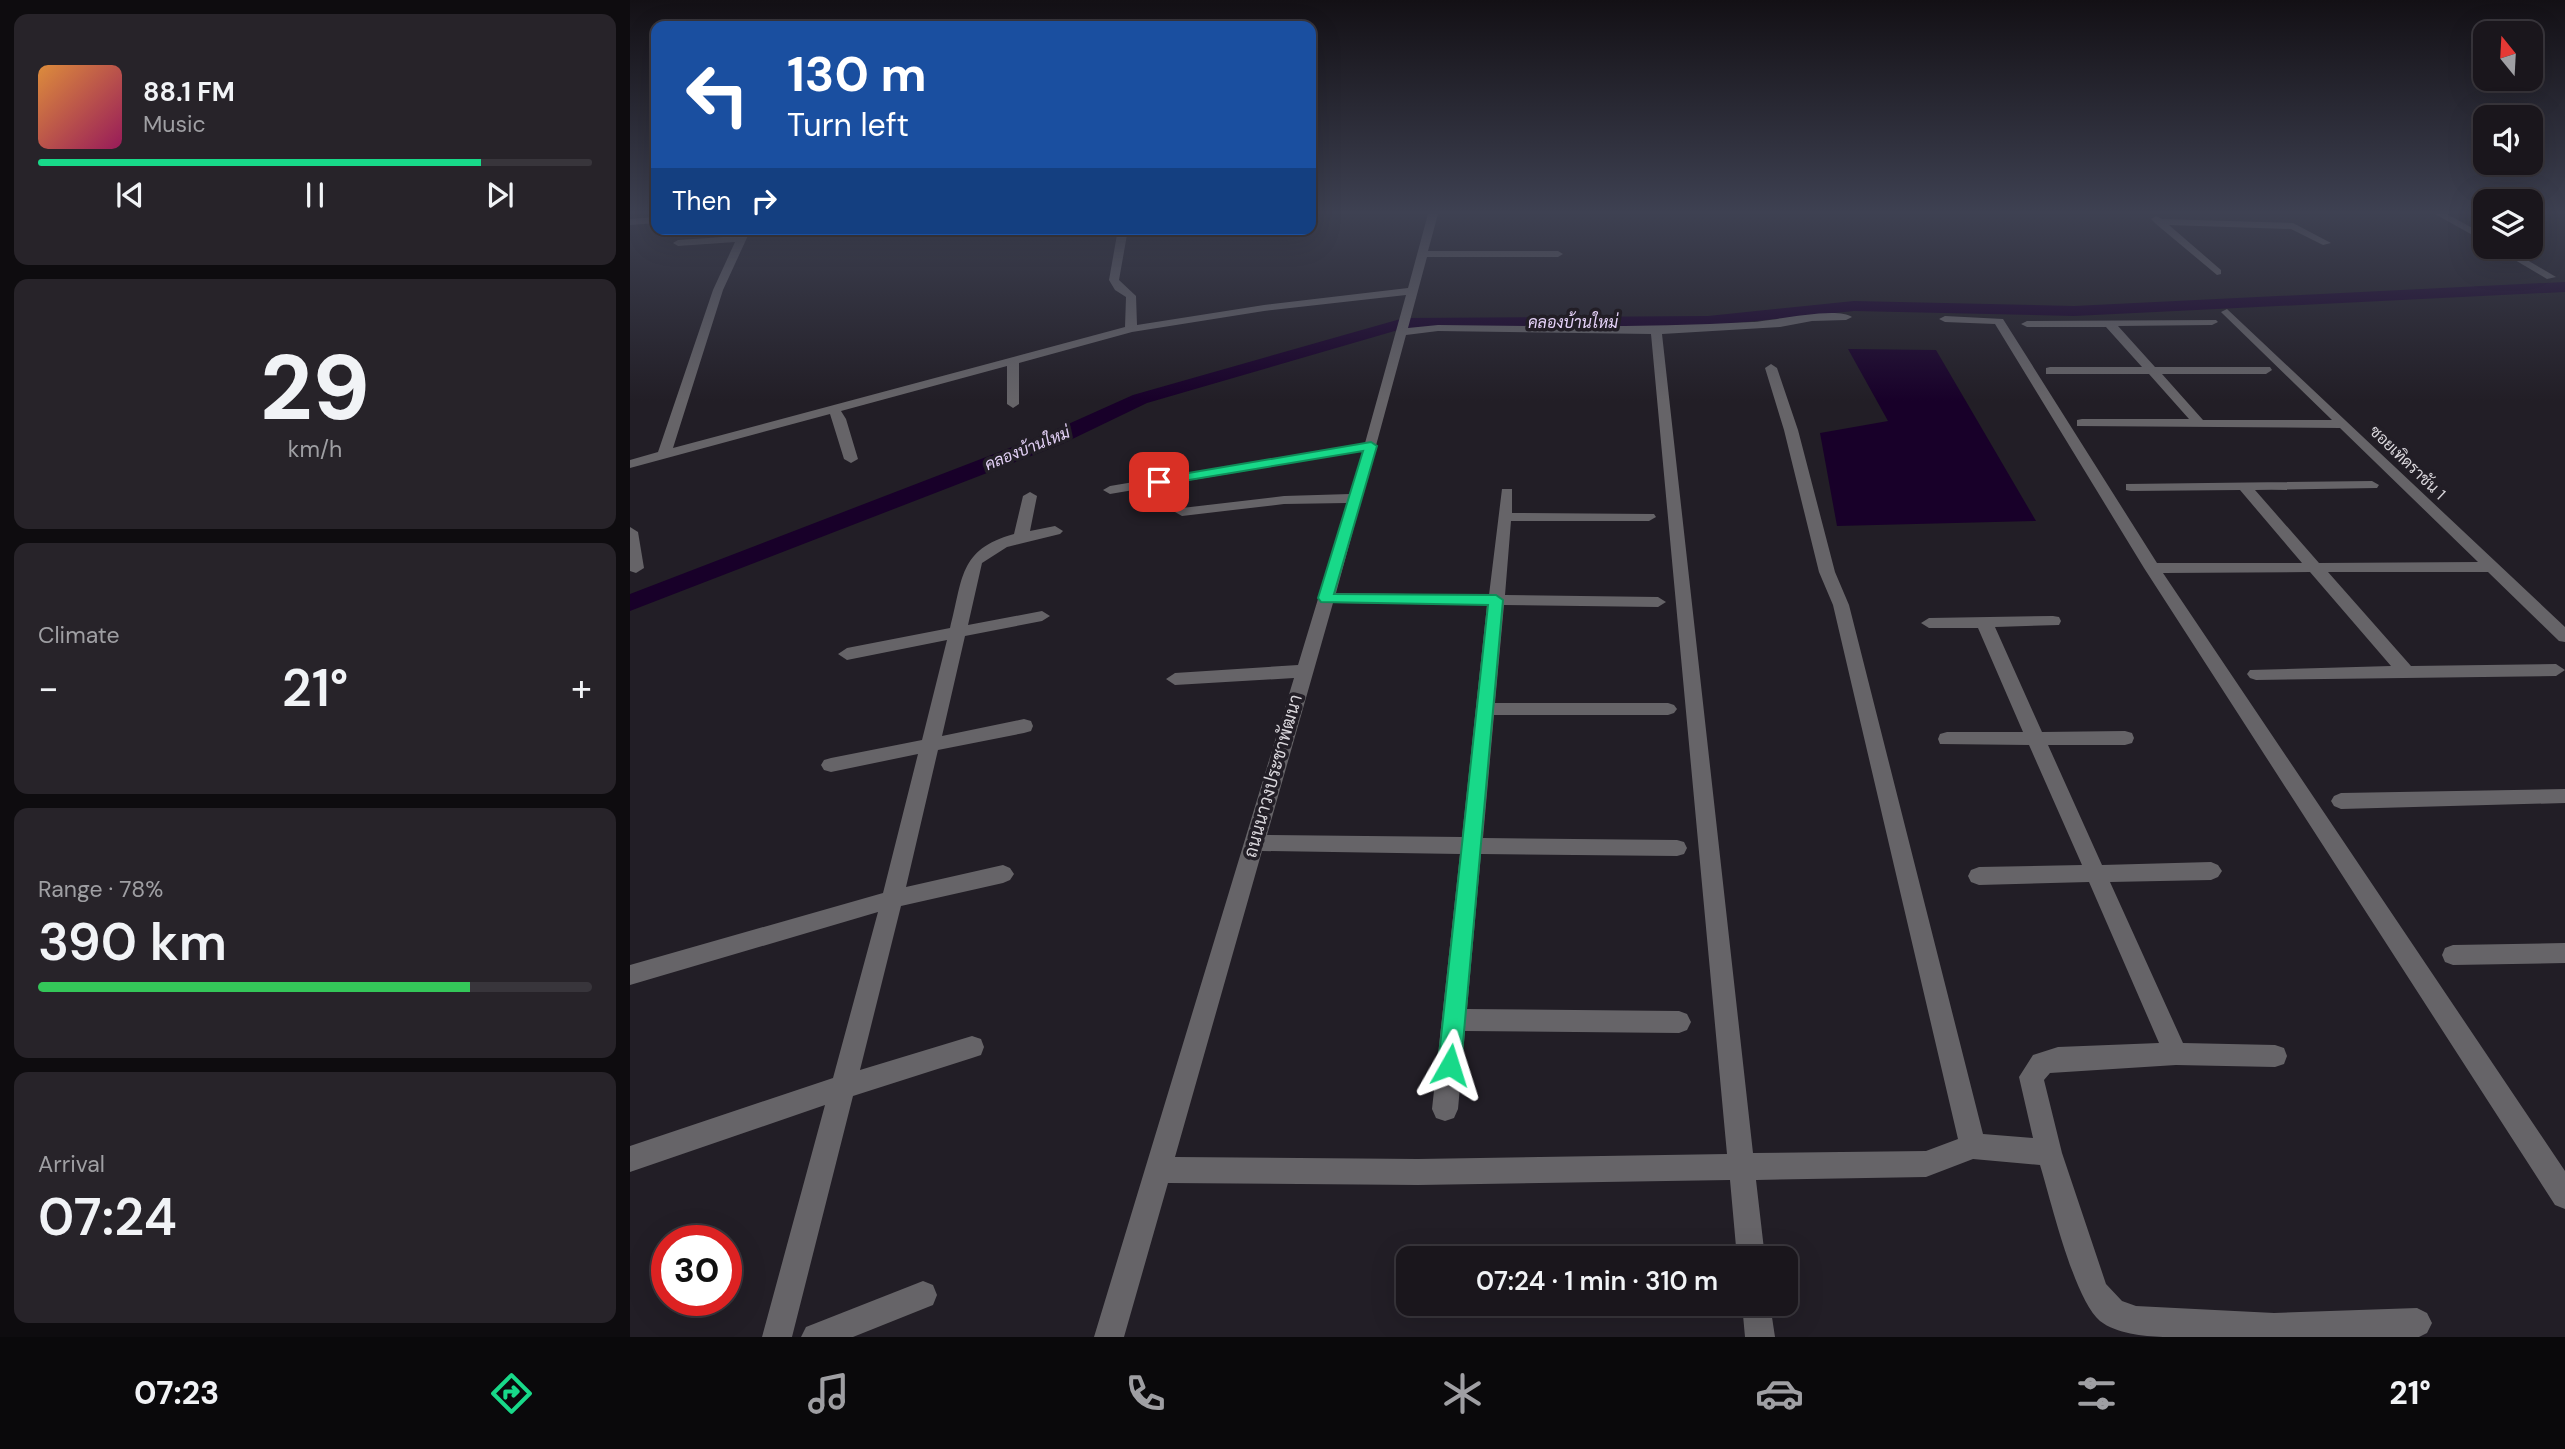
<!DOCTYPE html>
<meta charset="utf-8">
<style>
:root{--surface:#1a161c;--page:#272329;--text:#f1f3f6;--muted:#9f9fa3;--line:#38353b;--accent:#18d989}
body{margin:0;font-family:"DM Sans",Sarabun,sans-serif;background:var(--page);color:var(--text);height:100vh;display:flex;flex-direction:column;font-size:26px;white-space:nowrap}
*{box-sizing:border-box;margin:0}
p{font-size:23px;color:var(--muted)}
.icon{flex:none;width:38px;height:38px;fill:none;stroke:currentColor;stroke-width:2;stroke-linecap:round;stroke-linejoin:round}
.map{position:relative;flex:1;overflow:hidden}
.sheet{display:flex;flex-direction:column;gap:14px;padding:14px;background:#0e0c0f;width:630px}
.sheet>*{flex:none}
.hud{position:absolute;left:21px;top:21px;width:665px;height:214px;border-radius:14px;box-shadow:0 7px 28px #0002,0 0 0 2px var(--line);background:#1a4fa0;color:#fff;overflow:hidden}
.needle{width:46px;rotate:342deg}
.fabs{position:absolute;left:1843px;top:21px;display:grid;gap:14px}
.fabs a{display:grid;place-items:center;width:70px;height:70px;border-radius:14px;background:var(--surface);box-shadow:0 7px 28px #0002,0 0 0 2px var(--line);font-size:35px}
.speed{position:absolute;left:21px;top:1225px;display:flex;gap:14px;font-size:35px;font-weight:700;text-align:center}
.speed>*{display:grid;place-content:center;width:91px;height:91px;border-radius:50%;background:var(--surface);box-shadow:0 7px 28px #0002,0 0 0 2px var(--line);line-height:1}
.speed .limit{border:10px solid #d22;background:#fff;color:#111}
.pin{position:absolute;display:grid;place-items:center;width:60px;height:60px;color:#fff;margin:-30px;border-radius:14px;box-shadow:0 4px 10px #0006}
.me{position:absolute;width:77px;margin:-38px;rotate:6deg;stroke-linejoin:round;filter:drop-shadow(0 0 5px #0008)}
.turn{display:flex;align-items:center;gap:24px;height:147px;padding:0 21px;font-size:32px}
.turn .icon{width:91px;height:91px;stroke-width:2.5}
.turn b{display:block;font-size:49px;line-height:60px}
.then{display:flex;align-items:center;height:66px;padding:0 21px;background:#0003;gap:14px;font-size:26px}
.big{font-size:52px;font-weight:600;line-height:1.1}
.sheet .widget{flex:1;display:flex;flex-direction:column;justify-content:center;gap:10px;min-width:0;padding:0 24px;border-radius:14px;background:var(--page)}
.sheet .dial{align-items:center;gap:0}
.dial b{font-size:91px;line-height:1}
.song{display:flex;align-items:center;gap:21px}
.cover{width:84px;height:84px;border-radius:10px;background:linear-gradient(135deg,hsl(30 70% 55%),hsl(330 70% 35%))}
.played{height:7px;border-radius:4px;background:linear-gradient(90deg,var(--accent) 80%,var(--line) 80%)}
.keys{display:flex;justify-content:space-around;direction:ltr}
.heat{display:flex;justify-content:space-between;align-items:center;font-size:38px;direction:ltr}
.charge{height:10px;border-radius:5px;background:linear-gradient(90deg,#34c759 78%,var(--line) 0)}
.trip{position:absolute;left:766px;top:1246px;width:402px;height:70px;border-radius:14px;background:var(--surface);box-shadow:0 7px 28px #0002,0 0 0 2px var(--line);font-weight:600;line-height:70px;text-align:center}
.tab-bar{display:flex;height:112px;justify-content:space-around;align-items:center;background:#0a090b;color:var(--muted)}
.tab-bar .icon{width:49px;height:49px}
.tab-bar .current{color:var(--accent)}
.tab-bar b{font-size:32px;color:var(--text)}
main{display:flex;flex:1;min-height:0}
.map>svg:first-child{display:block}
</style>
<main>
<section class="sheet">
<div class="widget">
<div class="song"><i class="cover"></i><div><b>88.1 FM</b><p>Music</p></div></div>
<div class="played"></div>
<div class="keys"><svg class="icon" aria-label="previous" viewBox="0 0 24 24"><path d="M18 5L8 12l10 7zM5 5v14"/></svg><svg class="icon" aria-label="pause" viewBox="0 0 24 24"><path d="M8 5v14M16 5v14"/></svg><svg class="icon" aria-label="next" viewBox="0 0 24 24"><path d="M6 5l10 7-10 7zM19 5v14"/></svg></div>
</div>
<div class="widget dial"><b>29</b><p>km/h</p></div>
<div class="widget"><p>Climate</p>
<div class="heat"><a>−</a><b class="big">21°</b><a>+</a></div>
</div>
<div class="widget"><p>Range · 78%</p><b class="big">390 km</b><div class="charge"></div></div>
<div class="widget"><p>Arrival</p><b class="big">07:24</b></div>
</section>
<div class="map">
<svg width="1935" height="1337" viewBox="0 0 1935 1337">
<rect width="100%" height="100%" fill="#221e26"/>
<path fill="#180029" d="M1218,349L1306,350L1406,521L1207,526L1190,433L1258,421Z"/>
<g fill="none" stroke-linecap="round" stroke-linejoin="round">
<path fill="#180029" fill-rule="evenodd" d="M1935,282V292L1444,316L1224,311L1078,326L775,328L517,403L432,444L0,611V594L416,434L503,395L774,318L1078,316L1224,301L1444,306Z"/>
<g fill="#666468" fill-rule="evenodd">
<path d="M798,214H808L798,251H928L933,254L928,257H797L778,328L808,325C913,326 1017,328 1122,322C1143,321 1207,306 1222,317L1216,320L1182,321L1150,327L1032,334L1123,1153L1296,1151L1328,1139L1203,605L1189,572L1154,430L1135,368L1141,364L1147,368L1168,430L1205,572L1219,605L1353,1134L1403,1138L1389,1077L1403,1055L1428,1047L1529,1043L1459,882L1349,885L1341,882L1338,876L1341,870L1349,867L1452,865L1399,745L1310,744L1308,739L1310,734L1317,732H1393L1348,628H1299L1291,623L1299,618L1423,616L1429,617L1431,621L1429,625L1365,627L1412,732L1495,731L1502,733L1504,738L1502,743L1495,745H1418L1472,865L1581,862L1588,865L1592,871L1588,877L1581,880L1480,882L1553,1043L1645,1045L1654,1048L1657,1056L1654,1064L1645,1067L1546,1065L1420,1073L1414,1080L1432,1153L1476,1284L1492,1301L1506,1306L1644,1313L1787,1308L1797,1313L1802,1323L1797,1333L1789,1337H1533C1513,1336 1487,1334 1470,1321C1444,1299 1421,1201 1410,1165L1343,1159L1296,1177L1126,1180L1135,1258H1107L1100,1180L788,1185L538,1183L494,1337H464L664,678L545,685L536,679L545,673L668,665L717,503L654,504L552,516L545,512L552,508L654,496L720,494L733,451L480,494L473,490L480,486L735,443L776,295L634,311L502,332L389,363V404L383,408L377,404V366L211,411L216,419L228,459L221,463L214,459L200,414L0,468V460L28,452L83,290L105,242L48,246L43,243L48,240L108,236L111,229H121L93,290L43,448L495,327L496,297L485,290L479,280L488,229H498L489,280L506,296L507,325L634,305L778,288ZM808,331L1021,334L1097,1154L788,1159L545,1157L632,851L830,854L802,1109L806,1118L815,1121L824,1118L828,1109L835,1031L1049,1033L1057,1030L1061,1022L1057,1014L1049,1011L837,1009L851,854L1047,856L1054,854L1057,848L1054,842L1047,840L853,838L864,715H1038L1044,713L1047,709L1044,705L1038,703H865L874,605L1028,607L1036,602L1028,597L875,595L881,521H1019L1026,517L1024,514L882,513V489H872L859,595L706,593L776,335ZM703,603L857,605L832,837L637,835Z"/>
<path d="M1805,214H1817L1855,235V242Z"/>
<path d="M1526,216L1532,219L1663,223L1701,243L1693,245L1661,229L1539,225L1591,270V274L1587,275L1526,224L1521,219Z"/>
<path d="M26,217V223L0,225V219Z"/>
<path d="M1863,247H1875L1926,277L1917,279Z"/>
<path d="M1597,309L1935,627V642L1929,641L1858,572H1698L1781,666L1926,664L1935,670L1926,676L1626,680L1620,678L1617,674L1620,670L1761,666L1680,572L1533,573L1935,1171V1209L1925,1205L1514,568L1365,324L1315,322L1309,319L1315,316L1373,319L1527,563H1672L1610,490L1501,491L1496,490V484L1742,481L1749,485L1747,488L1625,490L1689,563L1848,562L1710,428L1447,426V420L1452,419H1559L1519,374H1416V368L1420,367H1512L1476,327H1397L1391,324L1397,321L1586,320L1588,322L1582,325L1488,326L1525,367H1640L1642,370L1636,374H1532L1573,420H1702L1593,314L1591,312Z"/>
<path d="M400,492L407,496L400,531L425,526L433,531L430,534L377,547L352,563L338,625L412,611L420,616L412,621L335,636L312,736L394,719L401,721L403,726L401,731L394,733L308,750L276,887L373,865L380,868L384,874L380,880L373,883L271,906L230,1070L342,1036L351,1039L354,1047L351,1055L342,1058L223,1096L162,1337H132L195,1105L0,1172V1146L203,1078L248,912L0,985V965L253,893L288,754L201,772L194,770L191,765L194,760L201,758L292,740L317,640L217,660L208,654L217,648L320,628C333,580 328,549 384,534L393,496Z"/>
<path d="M0,527L8,532L14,568L6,573L0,571Z"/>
<path d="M1935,789V803L1711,809L1704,806L1701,801L1704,796L1711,793Z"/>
<path d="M1935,943V963L1823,965L1815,962L1812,955L1815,948L1823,945Z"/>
<path d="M293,1281L303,1285L307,1295L303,1305L223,1337H171L176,1327Z"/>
<path d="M1112,1304H1140L1145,1337H1115Z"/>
</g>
</g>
<linearGradient id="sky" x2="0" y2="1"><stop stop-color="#131015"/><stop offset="0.53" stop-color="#3e4152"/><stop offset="1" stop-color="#3e4152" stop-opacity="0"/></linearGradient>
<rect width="1935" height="401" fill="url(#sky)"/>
<path fill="#18d989" stroke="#108d59" stroke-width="2" d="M741,442L747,446L704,594L866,595L873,600L831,1065L827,1072L820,1075L812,1072L808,1065L858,605L691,602L688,598L733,451L529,485L523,482L529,478Z"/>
<g text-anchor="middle" stroke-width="7" stroke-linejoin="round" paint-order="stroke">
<g font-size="16" font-style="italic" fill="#e4d1f7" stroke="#221e26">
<text x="943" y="328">คลองบ้านใหม่</text>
<text transform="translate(397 448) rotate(-22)" y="6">คลองบ้านใหม่</text>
</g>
<g font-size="16" fill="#dad7dc" stroke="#221e26">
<text transform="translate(1778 462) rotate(44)" y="6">ซอยเทิดราชัน 1</text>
</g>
<g font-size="18" fill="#dad7dc" stroke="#221e26">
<text transform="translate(643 776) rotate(-74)" y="6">ถนนนาวงประชาพัฒนา</text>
</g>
</g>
</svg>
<div class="fabs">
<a><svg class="needle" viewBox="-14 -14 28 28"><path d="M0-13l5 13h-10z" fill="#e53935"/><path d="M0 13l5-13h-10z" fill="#9f9fa3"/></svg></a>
<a><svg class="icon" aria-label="sound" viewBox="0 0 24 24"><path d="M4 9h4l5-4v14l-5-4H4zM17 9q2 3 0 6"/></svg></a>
<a><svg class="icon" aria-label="layers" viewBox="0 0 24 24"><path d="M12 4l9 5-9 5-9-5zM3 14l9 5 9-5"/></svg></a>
</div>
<div class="speed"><div class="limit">30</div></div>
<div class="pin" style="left:529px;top:482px;background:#d93025"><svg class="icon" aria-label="arrive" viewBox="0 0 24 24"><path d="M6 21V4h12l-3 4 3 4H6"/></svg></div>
<svg class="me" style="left:820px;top:1065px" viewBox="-20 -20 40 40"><path d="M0-17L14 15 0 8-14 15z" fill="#18d989" stroke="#fff" stroke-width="4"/></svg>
<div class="trip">07:24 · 1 min · 310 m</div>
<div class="hud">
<div class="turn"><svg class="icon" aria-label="left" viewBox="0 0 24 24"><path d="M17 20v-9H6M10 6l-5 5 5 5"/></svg><div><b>130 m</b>Turn left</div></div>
<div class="then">Then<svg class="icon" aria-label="right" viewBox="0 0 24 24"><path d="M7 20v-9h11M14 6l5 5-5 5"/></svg></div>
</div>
</div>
</main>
<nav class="tab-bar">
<b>07:23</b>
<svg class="icon current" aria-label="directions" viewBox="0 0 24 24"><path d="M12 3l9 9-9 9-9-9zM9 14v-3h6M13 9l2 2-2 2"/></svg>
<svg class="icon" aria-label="music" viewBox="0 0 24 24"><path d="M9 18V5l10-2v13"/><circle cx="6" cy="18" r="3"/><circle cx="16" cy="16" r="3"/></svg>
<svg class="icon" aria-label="phone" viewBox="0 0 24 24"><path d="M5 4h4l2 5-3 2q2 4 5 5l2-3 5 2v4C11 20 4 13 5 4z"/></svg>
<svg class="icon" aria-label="climate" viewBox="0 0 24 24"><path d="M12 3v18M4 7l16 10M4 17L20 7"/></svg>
<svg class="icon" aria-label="car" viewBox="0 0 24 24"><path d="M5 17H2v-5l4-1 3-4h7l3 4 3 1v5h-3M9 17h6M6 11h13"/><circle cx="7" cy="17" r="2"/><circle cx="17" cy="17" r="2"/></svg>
<svg class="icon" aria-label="filters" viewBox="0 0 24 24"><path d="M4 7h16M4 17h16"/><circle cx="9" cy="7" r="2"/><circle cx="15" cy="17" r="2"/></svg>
<b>21°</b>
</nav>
